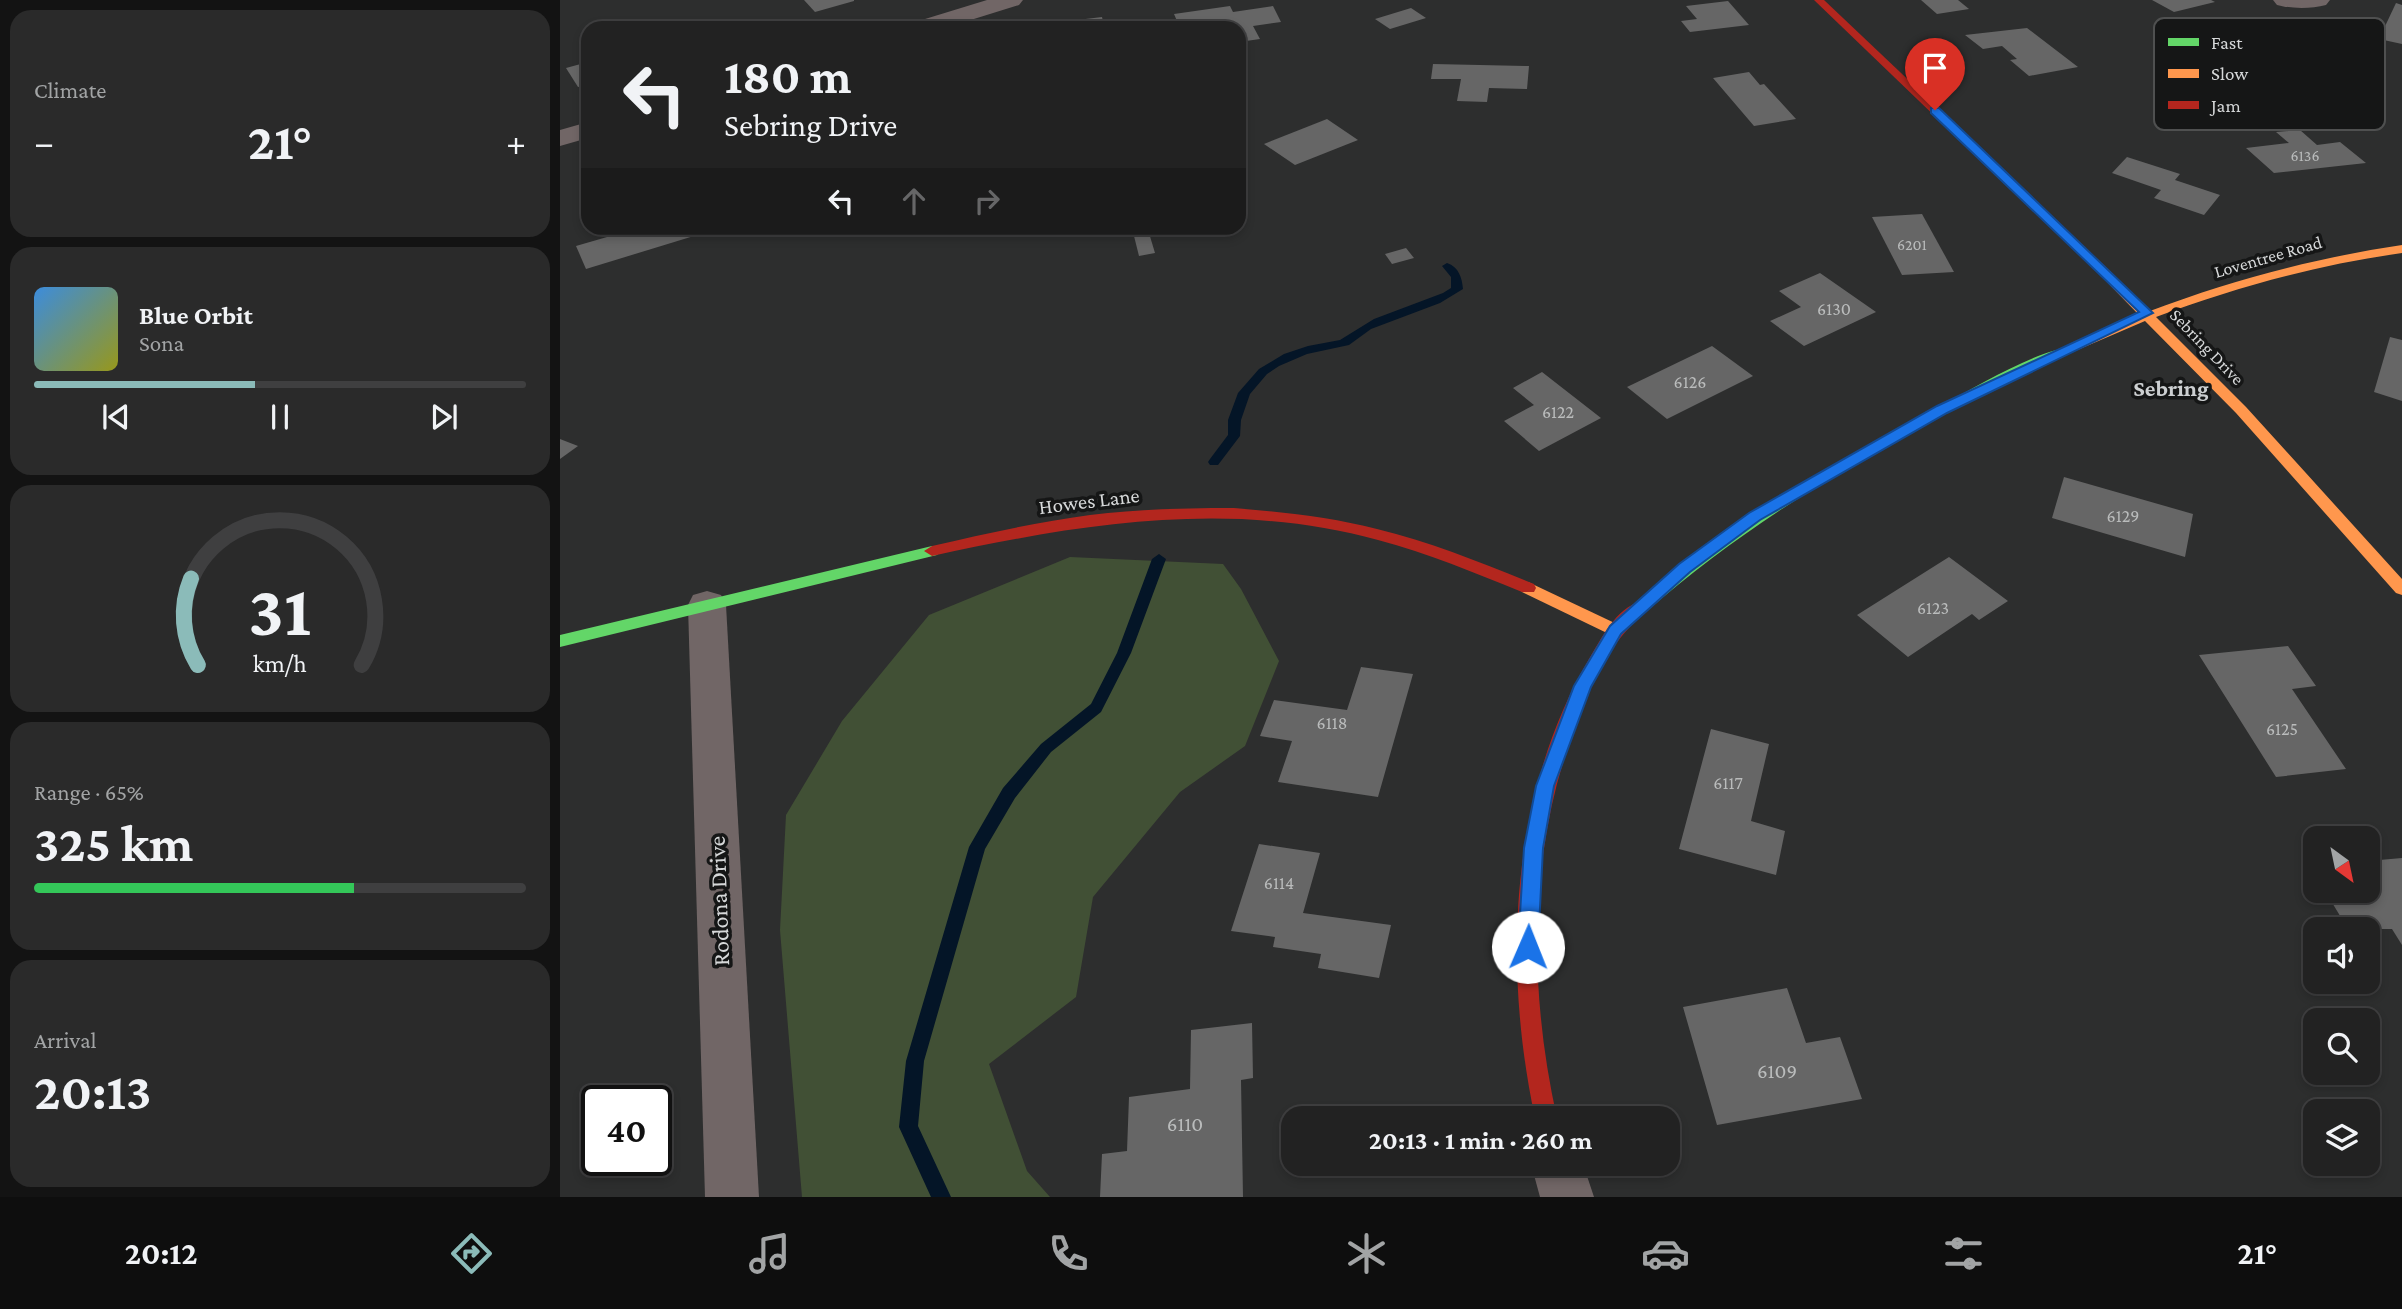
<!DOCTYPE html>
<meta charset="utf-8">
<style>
:root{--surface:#222;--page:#2a2a2a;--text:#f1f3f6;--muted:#a2a4a5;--line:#3f3f40;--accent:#8bbbb9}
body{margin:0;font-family:"Crimson Pro",serif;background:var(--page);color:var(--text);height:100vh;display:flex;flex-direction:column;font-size:26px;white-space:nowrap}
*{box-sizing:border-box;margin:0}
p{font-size:23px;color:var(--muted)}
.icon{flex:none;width:38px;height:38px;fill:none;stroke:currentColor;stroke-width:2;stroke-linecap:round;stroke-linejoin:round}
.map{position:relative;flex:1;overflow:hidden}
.details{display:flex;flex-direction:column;gap:10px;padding:10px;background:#131313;width:560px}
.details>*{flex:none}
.banner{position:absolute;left:21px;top:21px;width:665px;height:214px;border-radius:21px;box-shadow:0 4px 10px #0003,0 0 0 2px var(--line);background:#222;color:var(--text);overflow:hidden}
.needle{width:46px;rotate:147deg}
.buttons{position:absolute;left:1743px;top:826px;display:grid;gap:14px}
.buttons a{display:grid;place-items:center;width:77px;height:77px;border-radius:14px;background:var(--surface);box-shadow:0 4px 10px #0003,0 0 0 2px var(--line);font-size:35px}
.speed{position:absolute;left:21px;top:1085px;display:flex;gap:14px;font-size:35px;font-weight:700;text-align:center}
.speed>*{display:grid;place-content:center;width:91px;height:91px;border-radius:50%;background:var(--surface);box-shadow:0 4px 10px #0003,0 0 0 2px var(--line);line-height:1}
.speed .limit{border:4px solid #111;border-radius:10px;background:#fff;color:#111}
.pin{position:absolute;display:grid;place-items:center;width:60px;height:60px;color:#fff;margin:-72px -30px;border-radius:50% 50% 50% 0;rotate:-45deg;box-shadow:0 0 7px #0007}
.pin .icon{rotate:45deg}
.me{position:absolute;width:77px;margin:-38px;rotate:1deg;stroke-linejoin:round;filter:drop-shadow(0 0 5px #0008)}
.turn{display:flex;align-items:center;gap:24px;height:147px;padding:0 28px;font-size:32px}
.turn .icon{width:91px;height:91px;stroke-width:2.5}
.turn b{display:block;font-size:49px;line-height:60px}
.lanes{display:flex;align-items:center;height:66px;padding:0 28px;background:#0003;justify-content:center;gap:35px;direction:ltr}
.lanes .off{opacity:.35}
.big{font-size:52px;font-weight:700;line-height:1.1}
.details .widget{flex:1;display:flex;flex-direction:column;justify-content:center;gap:10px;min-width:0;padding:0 24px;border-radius:21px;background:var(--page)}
.details .dial{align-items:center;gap:0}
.dial svg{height:182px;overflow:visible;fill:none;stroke:var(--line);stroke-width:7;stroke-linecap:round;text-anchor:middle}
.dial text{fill:var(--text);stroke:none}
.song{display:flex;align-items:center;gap:21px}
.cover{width:84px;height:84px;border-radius:10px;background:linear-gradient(135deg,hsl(210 70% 55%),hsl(60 70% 35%))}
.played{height:7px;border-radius:4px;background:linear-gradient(90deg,var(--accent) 45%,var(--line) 45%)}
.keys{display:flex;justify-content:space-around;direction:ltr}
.heat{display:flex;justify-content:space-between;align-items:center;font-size:38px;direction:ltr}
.charge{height:10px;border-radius:5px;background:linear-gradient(90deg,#34c759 65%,var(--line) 0)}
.trip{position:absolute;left:721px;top:1106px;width:399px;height:70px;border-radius:21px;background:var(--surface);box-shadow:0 4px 10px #0003,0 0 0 2px var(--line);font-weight:700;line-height:70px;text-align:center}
.tabs{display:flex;height:112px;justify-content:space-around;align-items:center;background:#0e0e0e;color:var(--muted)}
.tabs .icon{width:49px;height:49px}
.tabs .current{color:var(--accent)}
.tabs b{font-size:32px;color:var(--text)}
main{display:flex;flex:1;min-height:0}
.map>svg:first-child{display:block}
</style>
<main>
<section class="details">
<div class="widget"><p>Climate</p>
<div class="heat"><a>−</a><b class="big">21°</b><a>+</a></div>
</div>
<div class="widget">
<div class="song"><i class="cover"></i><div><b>Blue Orbit</b><p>Sona</p></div></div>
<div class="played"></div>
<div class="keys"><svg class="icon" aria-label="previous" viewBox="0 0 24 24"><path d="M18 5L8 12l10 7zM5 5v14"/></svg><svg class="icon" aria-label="pause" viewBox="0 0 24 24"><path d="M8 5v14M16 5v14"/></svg><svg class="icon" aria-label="next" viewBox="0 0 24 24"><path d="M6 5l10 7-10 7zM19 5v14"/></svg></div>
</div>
<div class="widget dial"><svg viewBox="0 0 100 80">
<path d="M14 69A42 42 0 1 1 86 69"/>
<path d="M14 69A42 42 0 0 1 11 31" stroke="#8bbbb9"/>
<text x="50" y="56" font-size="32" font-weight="700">31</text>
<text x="50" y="72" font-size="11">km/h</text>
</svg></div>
<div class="widget"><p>Range · 65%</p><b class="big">325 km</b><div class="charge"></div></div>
<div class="widget"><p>Arrival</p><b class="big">20:13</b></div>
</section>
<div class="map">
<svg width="1842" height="1197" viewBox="0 0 1842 1197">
<rect width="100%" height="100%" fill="#2d2e2e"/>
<path fill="#415035" d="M510,557L663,564L681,589L719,661L685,746L620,792L533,897L516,997L429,1064L467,1171L490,1197H242L220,930L226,815L282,721L369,615Z"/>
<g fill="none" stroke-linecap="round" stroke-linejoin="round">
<g fill="#041527" fill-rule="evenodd">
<path d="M887,263C899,267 902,278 903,289L880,303L811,329L789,345L747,354L719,366L707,374L690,394L681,420L680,436L658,465H650L648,462L650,459L668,435V420L678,393L699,369L724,354L748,346L780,340L814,319L883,293L891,288V277L882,266Z"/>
<path d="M599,554L606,559L571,653L541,712L491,752L455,798L425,849L364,1061L358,1126L391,1197H371L339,1127L346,1061L409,847L443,788L481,744L531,704L557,653L592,559Z"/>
</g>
</g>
<g fill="#666">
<path d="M244,0H294V1L255,12Z"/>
<path d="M1361,0H1398L1409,9L1377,14Z"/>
<path d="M1592,0H1651L1655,2L1614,12Z"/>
<path d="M1168,1L1189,25L1130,32L1121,21L1137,19L1126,6Z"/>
<path d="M1836,3L1842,5V44L1819,39Z"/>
<path d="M670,6L673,12L713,6L721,22L693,26L700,39L679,42V28H620L614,14Z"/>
<path d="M851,8L866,18L830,29L815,19Z"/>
<path d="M542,17L544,26L576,22L578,28H510L509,21Z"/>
<path d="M1467,28L1518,67L1469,76L1450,60L1457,59L1442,46L1423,49L1405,35Z"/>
<path d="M28,62V85L18,87L6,68Z"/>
<path d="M873,64L969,66L967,89L929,88L927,102L897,101L901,79H871Z"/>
<path d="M1189,72L1200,85L1204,84L1236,119L1194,126L1153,78Z"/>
<path d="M767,119L798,140L735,165L704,144Z"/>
<path d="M1740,130L1757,145L1780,142L1806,163L1714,173L1686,148L1729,143L1716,132Z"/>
<path d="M1567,157L1620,174L1615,180L1660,195L1644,215L1594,198L1601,190L1552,173Z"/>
<path d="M1362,214L1394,272L1342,275L1312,217Z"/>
<path d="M78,228H160L26,269L16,246Z"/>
<path d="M589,233L595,253L579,256L574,236Z"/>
<path d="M846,248L854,258L832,264L825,254Z"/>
<path d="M1260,273L1316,312L1244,346L1210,321L1241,307L1219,291Z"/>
<path d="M1830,337L1842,340V401L1814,392Z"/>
<path d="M1152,346L1193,376L1107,419L1067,387Z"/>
<path d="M982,372L1041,418L979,451L944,421L974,405L953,388Z"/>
<path d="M0,439L18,446L0,459Z"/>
<path d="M1504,477L1633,514L1625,557L1492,518Z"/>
<path d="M1389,557L1448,601L1419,620L1412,614L1348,657L1297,615Z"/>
<path d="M1728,646L1756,686L1732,689L1786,769L1716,777L1639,655Z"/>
<path d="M801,667L853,674L818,797L718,782L732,741L700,736L714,700L787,710Z"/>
<path d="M1151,729L1209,744L1191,821L1225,831L1216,875L1119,849Z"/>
<path d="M699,844L760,853L743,913L831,925L819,978L758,968L761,954L713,947L715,937L671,931Z"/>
<path d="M1842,858V945L1832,929H1788L1765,891H1808V861Z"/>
<path d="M1227,988L1246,1043L1280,1037L1302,1099L1157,1125L1123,1007Z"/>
<path d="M692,1023L693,1078L681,1080L683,1197H540L542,1154L567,1151L569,1097L630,1089L631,1030Z"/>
</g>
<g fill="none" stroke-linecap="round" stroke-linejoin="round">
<g fill="#716666" fill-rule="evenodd">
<path d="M427,0H463L459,5L385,28H348L352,23Z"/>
<path d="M1713,0H1770L1766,5C1751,9 1732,9 1717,5Z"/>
<path d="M28,122V138L0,146V130Z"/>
<path d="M147,591L161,595L166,605L199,1197H145L128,605L133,595Z"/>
<path d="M971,1164H1023L1034,1197H980Z"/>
</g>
<g fill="#63d668" fill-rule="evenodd">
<path d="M1496,350L1503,354L1501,357C1355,425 1208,505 1087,611H1075L1073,607L1075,603C1168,523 1273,463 1380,406C1414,388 1460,360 1496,350Z"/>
<path d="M372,546L377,547L380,551L377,555L0,647V635Z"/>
</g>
<g fill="#ff974d" fill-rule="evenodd">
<path d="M1842,245V253C1757,265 1676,287 1596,317L1686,407L1842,579V595L1836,593L1676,413L1585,321L1501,357L1496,358L1489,354L1579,315L1542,277V271H1550L1590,311C1672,280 1755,258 1842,245Z"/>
<path d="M968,582L1061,626L1063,630L1061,634H1049L962,592L960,588Z"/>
</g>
<g fill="#b3261e" fill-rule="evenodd">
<path d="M1254,0H1264L1550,271V277H1542Z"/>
<path d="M674,508C722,512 770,517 817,529C871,542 922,563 974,584L976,588L974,592H962C915,573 868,553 818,540C670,499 518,524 372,556L364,551L372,546C424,534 477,522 530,515C578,509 625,508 674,508Z"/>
<path d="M1081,601L1089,607L1087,611C1054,637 1036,674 1021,712C968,841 967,983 997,1118H975C943,968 949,795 1029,659C1042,638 1055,609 1081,601Z"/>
</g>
</g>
<path fill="#1a73e8" stroke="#114b97" stroke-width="2" d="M1371,108H1379L1593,313L1387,413L1200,520L1130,572L1061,634L1031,687L994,786L983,848L978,947L975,954L968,956L961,954L958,947L964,848L976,786L1014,686L1050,626L1119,564L1189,513L1377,406L1579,312L1371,113Z"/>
<g text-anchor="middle" stroke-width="7" stroke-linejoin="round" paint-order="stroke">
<g font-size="16" fill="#babcbc">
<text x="1745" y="161">6136</text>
<text x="1352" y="250">6201</text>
</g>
<g font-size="18" fill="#d6d8d9" stroke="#151616">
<text transform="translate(1708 257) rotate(-16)" y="6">Loventree Road</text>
<text transform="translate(1647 347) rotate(46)" y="6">Sebring Drive</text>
</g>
<g font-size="18" fill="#babcbc">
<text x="1274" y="315">6130</text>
<text x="1130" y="388">6126</text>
<text x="998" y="418">6122</text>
<text x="1563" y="522">6129</text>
<text x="1373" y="614">6123</text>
<text x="772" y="729">6118</text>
<text x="1722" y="735">6125</text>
<text x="1168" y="789">6117</text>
<text x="719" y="889">6114</text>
</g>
<g font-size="21" fill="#d6d8d9" stroke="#151616">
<text transform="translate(529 501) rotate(-7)" y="7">Howes Lane</text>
</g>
<g font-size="21" fill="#babcbc">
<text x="1217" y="1078">6109</text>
<text x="625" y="1131">6110</text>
</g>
<g font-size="23" font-weight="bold" fill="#cccfd1" stroke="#151616">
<text x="1611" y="396">Sebring</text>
</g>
<g font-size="24" fill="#d6d8d9" stroke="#151616">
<text transform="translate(159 901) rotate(-92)" y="8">Rodona Drive</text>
</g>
</g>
<rect x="1594" y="18" width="231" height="112" rx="10" fill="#151616" stroke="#4f5050" stroke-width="2"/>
<rect x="1608" y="38" width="31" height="8" fill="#63d668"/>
<rect x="1608" y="69" width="31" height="9" fill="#ff974d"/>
<rect x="1608" y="101" width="31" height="8" fill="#b3261e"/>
<g font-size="19" fill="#d6d8d9">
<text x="1651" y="49">Fast</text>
<text x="1651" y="80">Slow</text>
<text x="1651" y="112">Jam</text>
</g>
</svg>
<div class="buttons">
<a><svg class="needle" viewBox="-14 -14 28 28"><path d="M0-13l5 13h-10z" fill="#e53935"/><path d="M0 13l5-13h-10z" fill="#a2a4a5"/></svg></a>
<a><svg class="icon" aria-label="sound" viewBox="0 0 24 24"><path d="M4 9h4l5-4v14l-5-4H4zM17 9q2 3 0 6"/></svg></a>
<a><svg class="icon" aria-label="search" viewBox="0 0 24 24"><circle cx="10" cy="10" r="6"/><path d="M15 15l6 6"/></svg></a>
<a><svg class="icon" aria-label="layers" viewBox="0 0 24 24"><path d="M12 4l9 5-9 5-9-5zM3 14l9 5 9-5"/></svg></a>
</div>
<div class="speed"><div class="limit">40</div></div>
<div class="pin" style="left:1375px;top:110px;background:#d93025"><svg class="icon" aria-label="arrive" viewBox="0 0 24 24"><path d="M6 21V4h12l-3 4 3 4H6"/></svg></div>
<svg class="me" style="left:968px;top:947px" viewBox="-20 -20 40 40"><circle r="19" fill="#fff"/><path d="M0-13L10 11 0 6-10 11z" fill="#1a73e8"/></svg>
<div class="trip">20:13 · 1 min · 260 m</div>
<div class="banner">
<div class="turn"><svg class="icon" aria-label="left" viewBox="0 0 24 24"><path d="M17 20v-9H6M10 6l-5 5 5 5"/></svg><div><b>180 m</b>Sebring Drive</div></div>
<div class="lanes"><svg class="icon" aria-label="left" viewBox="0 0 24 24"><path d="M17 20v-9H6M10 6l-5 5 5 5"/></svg><svg class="icon off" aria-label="ahead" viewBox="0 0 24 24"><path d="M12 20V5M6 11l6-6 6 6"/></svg><svg class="icon off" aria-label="right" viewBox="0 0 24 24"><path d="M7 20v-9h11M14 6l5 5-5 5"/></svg></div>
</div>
</div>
</main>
<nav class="tabs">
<b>20:12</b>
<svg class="icon current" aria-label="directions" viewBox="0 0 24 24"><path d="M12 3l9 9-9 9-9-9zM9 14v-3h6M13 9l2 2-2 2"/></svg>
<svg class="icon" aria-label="music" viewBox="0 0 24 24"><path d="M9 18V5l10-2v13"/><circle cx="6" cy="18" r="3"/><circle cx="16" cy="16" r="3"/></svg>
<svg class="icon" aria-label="phone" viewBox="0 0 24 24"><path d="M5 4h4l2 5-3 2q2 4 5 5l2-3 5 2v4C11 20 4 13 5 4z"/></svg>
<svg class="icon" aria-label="climate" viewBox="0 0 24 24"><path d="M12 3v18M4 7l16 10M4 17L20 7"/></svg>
<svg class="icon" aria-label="car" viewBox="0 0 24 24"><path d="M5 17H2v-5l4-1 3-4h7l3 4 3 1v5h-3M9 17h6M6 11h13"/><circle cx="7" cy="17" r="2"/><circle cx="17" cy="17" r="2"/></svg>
<svg class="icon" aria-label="filters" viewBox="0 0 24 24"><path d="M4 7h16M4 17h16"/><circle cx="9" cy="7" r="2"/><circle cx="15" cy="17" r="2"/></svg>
<b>21°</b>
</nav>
